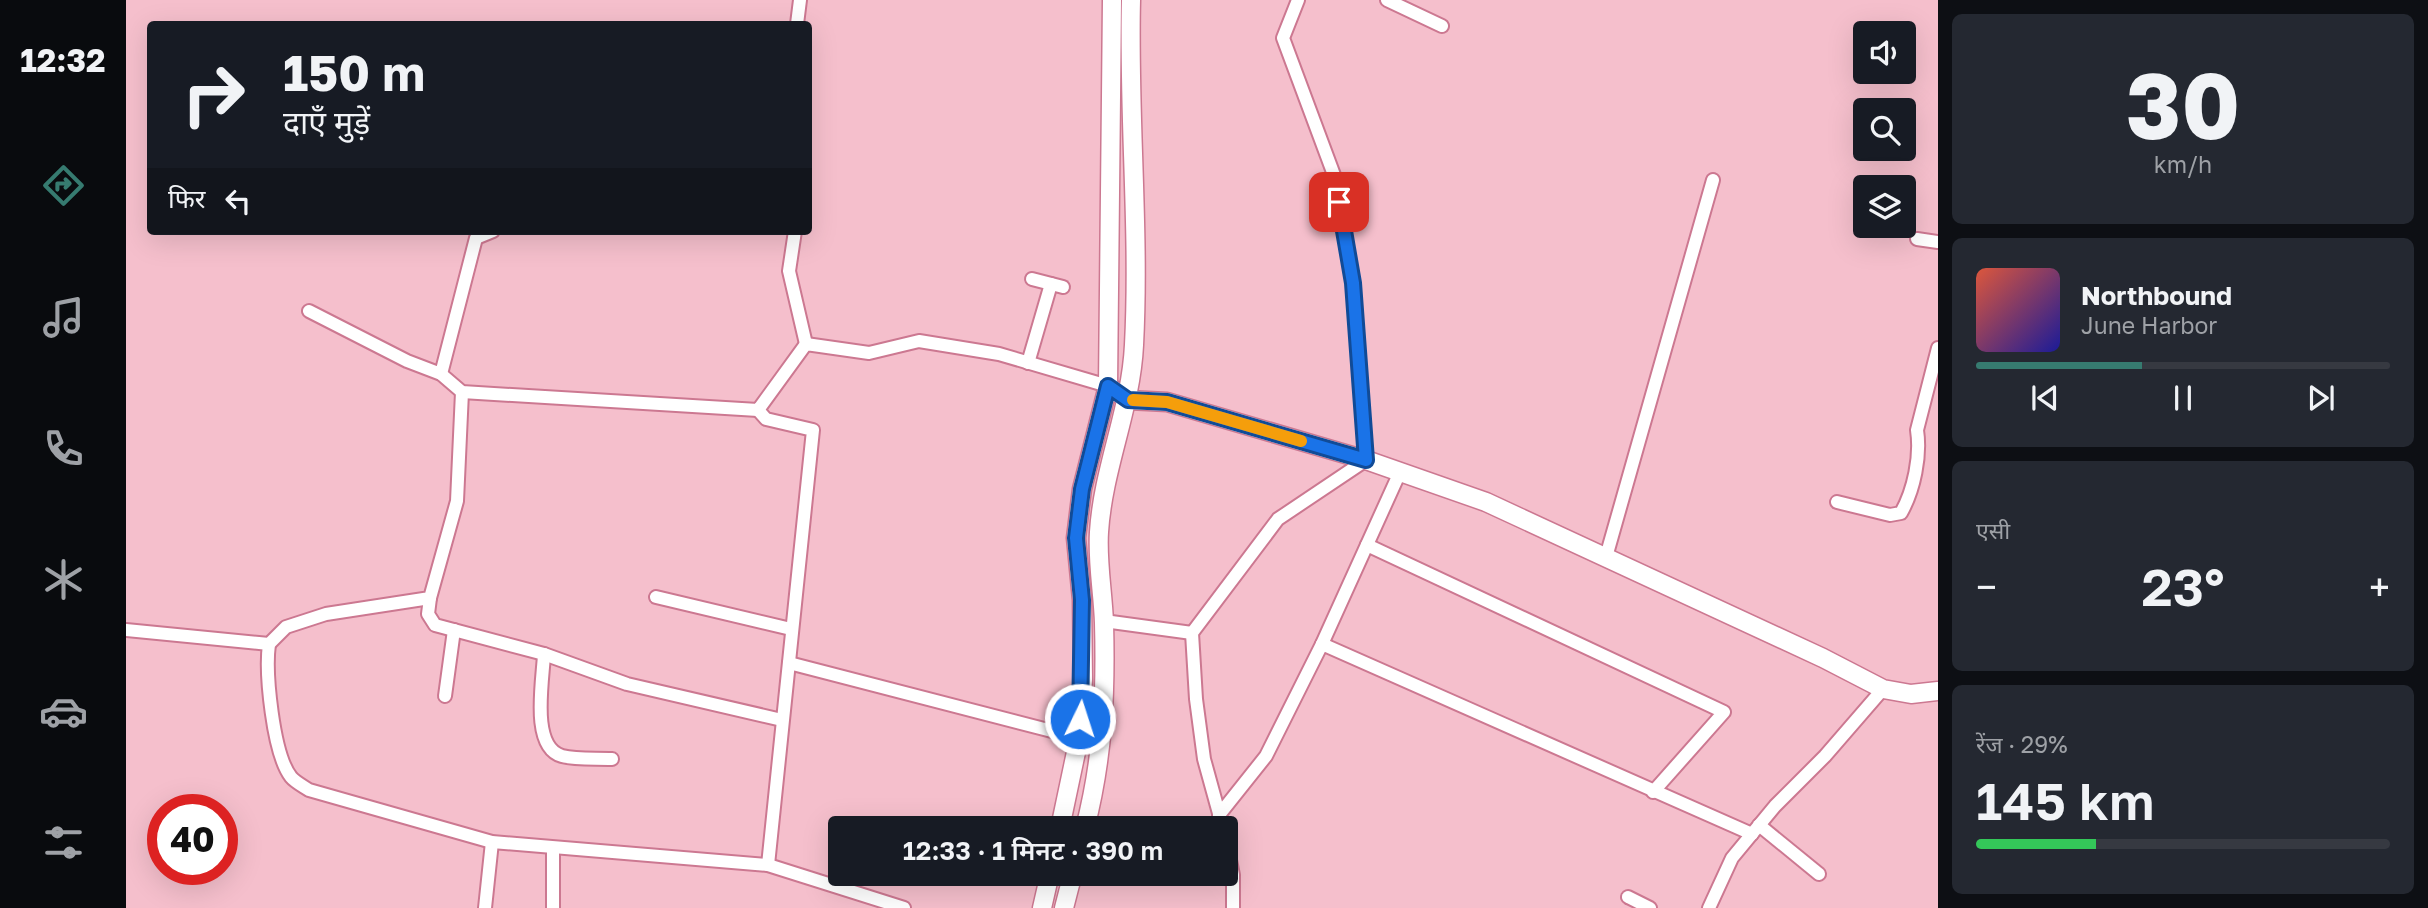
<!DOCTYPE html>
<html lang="hi">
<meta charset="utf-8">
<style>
:root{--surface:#171b24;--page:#242831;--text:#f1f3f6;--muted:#9ea1a6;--line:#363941;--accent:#367b70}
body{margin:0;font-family:"Golos Text","Noto Sans Devanagari",sans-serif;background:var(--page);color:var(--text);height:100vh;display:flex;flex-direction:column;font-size:26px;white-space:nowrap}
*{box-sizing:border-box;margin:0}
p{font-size:23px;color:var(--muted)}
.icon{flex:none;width:38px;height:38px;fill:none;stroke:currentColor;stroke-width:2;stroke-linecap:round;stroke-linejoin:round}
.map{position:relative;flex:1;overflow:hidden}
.sheet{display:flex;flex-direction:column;gap:14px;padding:14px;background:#0d0f14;width:490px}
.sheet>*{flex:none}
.hud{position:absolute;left:21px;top:21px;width:665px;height:214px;border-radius:7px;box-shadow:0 7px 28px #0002;background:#171b24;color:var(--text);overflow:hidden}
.controls{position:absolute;left:1727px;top:21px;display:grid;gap:14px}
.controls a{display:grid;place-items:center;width:63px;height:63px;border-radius:7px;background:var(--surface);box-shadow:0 7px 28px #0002;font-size:35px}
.speed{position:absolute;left:21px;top:794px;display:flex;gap:14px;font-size:35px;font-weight:700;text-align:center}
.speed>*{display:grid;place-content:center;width:91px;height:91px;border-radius:50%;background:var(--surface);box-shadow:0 7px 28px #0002;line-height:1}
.speed .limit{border:10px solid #d22;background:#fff;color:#111}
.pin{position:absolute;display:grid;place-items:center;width:60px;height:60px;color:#fff;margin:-30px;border-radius:14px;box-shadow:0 4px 10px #0006}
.me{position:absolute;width:77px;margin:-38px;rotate:4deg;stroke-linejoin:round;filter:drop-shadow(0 0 5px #0008)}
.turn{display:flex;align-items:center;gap:24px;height:147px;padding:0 21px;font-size:32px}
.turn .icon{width:91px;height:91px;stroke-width:2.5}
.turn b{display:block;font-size:49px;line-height:60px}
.then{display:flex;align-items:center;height:66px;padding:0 21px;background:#0003;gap:14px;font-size:26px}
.big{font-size:52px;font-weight:600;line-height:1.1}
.sheet .card{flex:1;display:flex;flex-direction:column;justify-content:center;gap:10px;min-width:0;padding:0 24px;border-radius:10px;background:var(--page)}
.sheet .dial{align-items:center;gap:0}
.dial b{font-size:91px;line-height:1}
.song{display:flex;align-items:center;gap:21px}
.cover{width:84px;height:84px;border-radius:10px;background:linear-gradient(135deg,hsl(10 70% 55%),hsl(240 70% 35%))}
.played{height:7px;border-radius:4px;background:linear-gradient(90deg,var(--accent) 40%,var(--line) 40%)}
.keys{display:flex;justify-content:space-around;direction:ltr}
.heat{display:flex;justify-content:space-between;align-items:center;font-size:38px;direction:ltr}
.charge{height:10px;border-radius:5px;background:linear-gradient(90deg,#34c759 29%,var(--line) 0)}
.trip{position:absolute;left:702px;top:816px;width:410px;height:70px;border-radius:7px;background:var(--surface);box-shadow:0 7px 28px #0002;font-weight:600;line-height:70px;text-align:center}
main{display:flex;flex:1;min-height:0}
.dock{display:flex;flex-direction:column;width:126px;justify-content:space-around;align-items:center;background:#090b0e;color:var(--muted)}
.dock .icon{width:49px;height:49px}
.dock .active{color:var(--accent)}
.dock b{font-size:32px;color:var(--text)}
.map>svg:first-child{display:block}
</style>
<main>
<nav class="dock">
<b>12:32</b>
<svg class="icon active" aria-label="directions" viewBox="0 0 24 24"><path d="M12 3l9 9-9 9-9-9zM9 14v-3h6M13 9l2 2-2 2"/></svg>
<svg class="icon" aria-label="music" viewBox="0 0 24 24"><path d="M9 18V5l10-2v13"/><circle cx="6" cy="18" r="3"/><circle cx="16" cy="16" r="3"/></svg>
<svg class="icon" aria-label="phone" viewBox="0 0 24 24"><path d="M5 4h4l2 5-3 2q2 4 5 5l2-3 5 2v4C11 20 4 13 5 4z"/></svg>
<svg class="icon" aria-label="climate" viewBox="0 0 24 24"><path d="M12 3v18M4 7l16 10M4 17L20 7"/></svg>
<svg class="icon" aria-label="car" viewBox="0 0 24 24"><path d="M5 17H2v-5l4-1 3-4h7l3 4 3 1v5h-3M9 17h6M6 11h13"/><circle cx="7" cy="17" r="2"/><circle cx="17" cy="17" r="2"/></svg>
<svg class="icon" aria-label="filters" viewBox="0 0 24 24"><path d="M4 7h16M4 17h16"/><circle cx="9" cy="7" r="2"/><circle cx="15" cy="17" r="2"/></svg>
</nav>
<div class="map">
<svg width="1812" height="908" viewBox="0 0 1812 908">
<rect width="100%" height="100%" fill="#f5bfcc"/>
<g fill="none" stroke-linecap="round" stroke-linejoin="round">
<defs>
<g id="street">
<path d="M1261,0L1316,26"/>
<path d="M671,24L674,0"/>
<path d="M669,231L663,271L680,344"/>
<path d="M1791,239L1812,242"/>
<path d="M906,279L937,287"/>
<path d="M183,311L281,361L315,374L336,392L632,410L680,344L743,353L793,341L873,354L982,386"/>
<path d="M902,363L925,284"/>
<path d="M315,374L350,238L367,231"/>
<path d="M632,410L640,419L687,430L642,865"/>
<path d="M1711,502L1764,515L1775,513C1788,490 1795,456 1791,430L1812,348"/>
<path d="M1241,545L1598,712L1527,792"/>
<path d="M1480,557L1587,180"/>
<path d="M530,597L665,629"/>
<path d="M304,598L302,614L309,625L418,654L501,684L656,720"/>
<path d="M978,621L1066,633"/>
<path d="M0,630L143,644L160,627L200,614L304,598L331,501L336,392"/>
<path d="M143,644C139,673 147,754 165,777C169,782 177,786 183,790L366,842L642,865L778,908"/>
<path d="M1196,644L1626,834"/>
<path d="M418,654C417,680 404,747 436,756C451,760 471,758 486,759"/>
<path d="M663,663L953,738"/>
<path d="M319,696L328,630"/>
<path d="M1093,815L1140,756L1196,644L1274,472"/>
<path d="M1633,825L1693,874"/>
<path d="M1097,828L1078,759L1070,699L1066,633L1152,519L1240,460L1227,283L1208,175L1157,38L1172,0"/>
<path d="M1099,835L1107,875V908"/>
<path d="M1502,897L1524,908"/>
<path d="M359,908L366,842"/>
<path d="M427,908V849"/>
<path d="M1583,908L1606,858L1649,806L1699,756L1757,689"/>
</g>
<g id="secondary">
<path d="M982,386L1002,400L1041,402L1240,460L1360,502L1697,658L1757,689L1785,694L1812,691"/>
<path d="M934,828L953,738L957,680L956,600L950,538L956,489L982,386L986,0"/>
<path d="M959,828C977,758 980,694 978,623C977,593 971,562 973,532C977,468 1005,409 1008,345C1014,230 1002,115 1005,0"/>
<path d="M916,908L924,873"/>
<path d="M938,908L947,873"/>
</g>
</defs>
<use href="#street" stroke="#cc7891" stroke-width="16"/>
<use href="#secondary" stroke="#cc7891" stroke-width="21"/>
<use href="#street" stroke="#fff" stroke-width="12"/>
<use href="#secondary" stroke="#fff" stroke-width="18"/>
</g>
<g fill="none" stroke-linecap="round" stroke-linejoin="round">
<defs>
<path id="route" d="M954,719L956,600L950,538L956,489L982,386L1002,400L1041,402L1240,460L1227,283L1213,202"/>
</defs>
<use href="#route" stroke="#114b97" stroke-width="18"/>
<use href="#route" stroke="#1a73e8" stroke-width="12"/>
<path stroke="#f59e0b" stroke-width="12" d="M1007,400L1041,402L1175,441"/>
</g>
</svg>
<div class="controls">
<a><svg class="icon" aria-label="sound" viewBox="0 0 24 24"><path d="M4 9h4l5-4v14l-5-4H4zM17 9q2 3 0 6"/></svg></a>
<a><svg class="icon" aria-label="search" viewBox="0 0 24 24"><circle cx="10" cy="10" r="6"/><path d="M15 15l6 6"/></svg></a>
<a><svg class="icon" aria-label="layers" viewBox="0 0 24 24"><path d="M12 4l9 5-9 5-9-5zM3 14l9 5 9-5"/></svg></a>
</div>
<div class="speed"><div class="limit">40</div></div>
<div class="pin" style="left:1213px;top:202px;background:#d93025"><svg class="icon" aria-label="arrive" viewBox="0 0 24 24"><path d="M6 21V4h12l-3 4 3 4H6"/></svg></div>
<svg class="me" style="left:954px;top:719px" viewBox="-20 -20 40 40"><circle r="17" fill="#1a73e8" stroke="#fff" stroke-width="3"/><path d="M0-11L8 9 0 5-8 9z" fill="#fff"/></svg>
<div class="trip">12:33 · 1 मिनट · 390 m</div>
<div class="hud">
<div class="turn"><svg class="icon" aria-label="right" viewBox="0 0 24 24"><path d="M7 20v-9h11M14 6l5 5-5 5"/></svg><div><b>150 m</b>दाएँ मुड़ें</div></div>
<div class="then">फिर<svg class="icon" aria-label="left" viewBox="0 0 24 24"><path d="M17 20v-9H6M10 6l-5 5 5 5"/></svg></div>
</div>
</div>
<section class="sheet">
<div class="card dial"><b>30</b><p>km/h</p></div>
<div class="card">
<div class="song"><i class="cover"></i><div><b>Northbound</b><p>June Harbor</p></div></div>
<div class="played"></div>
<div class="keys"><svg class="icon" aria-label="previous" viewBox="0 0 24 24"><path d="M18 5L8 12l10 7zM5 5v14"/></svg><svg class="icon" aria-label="pause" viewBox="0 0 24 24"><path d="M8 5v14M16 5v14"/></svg><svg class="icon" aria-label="next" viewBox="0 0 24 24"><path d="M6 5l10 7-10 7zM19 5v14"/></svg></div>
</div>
<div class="card"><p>एसी</p>
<div class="heat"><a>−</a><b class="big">23°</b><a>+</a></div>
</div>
<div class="card"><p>रेंज · 29%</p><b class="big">145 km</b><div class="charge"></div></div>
</section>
</main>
